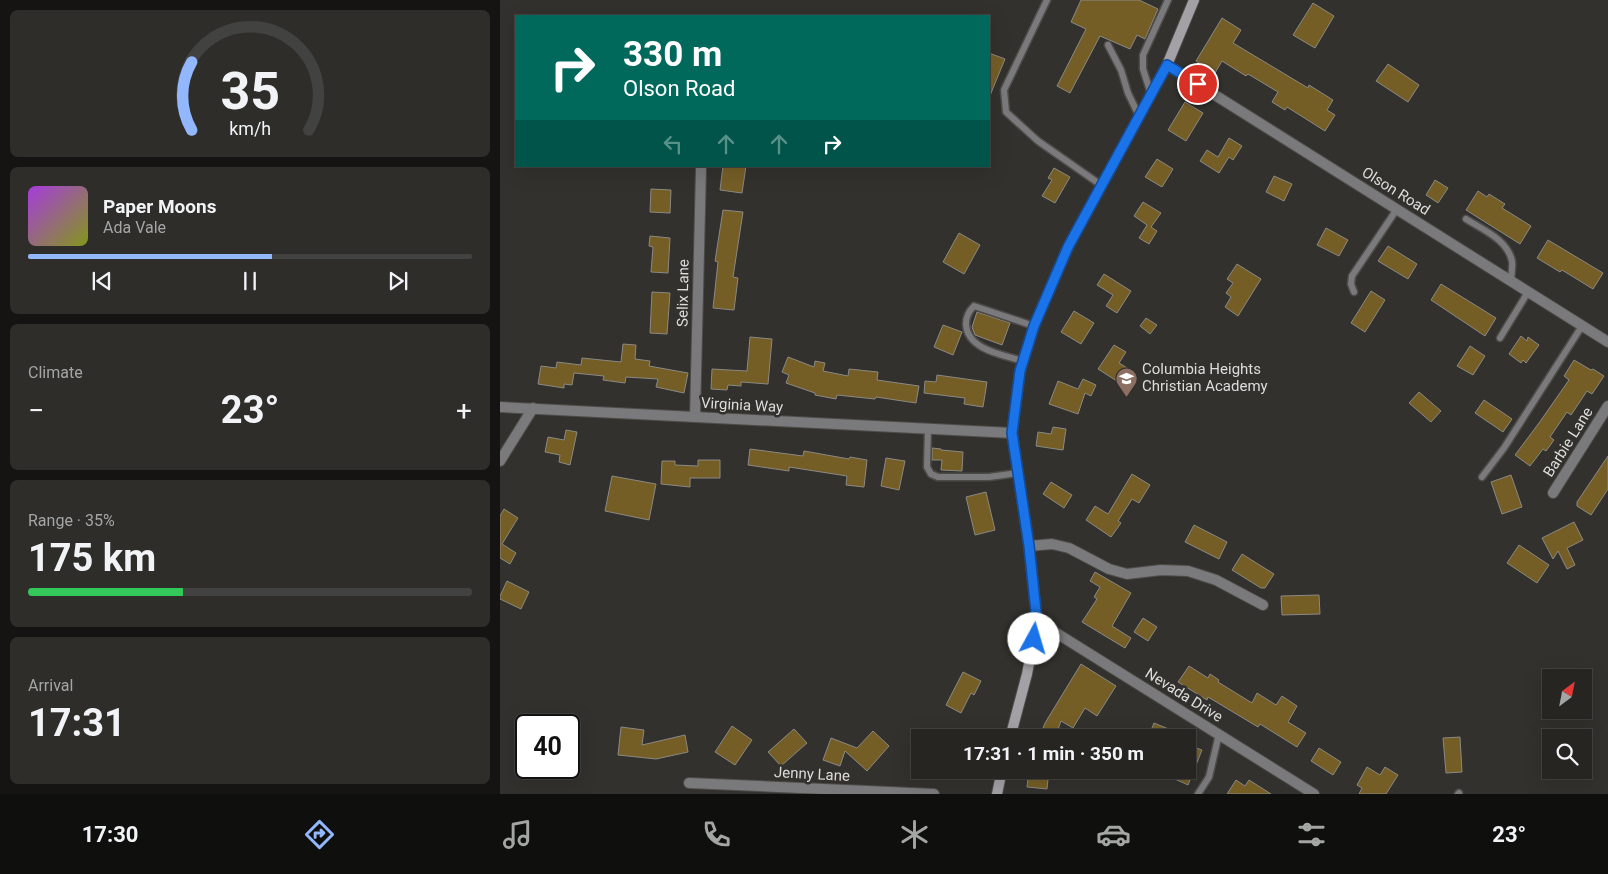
<!DOCTYPE html>
<meta charset="utf-8">
<style>
:root{--surface:#262522;--page:#2e2d2a;--text:#f1f3f6;--muted:#a4a5a5;--line:#424240;--accent:#93b7fd}
body{margin:0;font-family:Roboto,sans-serif;background:var(--page);color:var(--text);height:100vh;display:flex;flex-direction:column;font-size:19px;white-space:nowrap}
*{box-sizing:border-box;margin:0}
p{font-size:16px;color:var(--muted)}
.icon{flex:none;width:28px;height:28px;fill:none;stroke:currentColor;stroke-width:2;stroke-linecap:round;stroke-linejoin:round}
.map{position:relative;flex:1;overflow:hidden}
.sheet{display:flex;flex-direction:column;gap:10px;padding:10px;background:#151413;width:500px}
.sheet>*{flex:none}
.hud{position:absolute;left:15px;top:15px;width:475px;height:152px;border-radius:0px;box-shadow:0 5px 20px #0002,0 0 0 1px var(--line);background:#00695c;color:#fff;overflow:hidden}
.needle{width:32px;rotate:32deg}
.controls{position:absolute;left:1042px;top:669px;display:grid;gap:10px}
.controls a{display:grid;place-items:center;width:50px;height:50px;border-radius:0px;background:var(--surface);box-shadow:0 5px 20px #0002,0 0 0 1px var(--line);font-size:25px}
.speed{position:absolute;left:15px;top:714px;display:flex;gap:10px;font-size:25px;font-weight:700;text-align:center}
.speed>*{display:grid;place-content:center;width:65px;height:65px;border-radius:50%;background:var(--surface);box-shadow:0 5px 20px #0002,0 0 0 1px var(--line);line-height:1}
.speed .limit{border:2px solid #111;border-radius:8px;background:#fff;color:#111}
.pin{position:absolute;display:grid;place-items:center;width:42px;height:42px;color:#fff;margin:-21px;border:2px solid #fff;border-radius:50%;box-shadow:0 1px 5px #0007}
.me{position:absolute;width:55px;margin:-28px;rotate:6deg;stroke-linejoin:round;filter:drop-shadow(0 0 4px #0008)}
.turn{display:flex;align-items:center;gap:18px;height:105px;padding:0 25px;font-size:22px}
.turn .icon{width:65px;height:65px;stroke-width:2.5}
.turn b{display:block;font-size:35px;line-height:42px}
.lanes{display:flex;align-items:center;height:48px;padding:0 25px;background:#0003;justify-content:center;gap:25px;direction:ltr}
.lanes .off{opacity:.35}
.big{font-size:38px;font-weight:700;line-height:1.1}
.sheet .tile{flex:1;display:flex;flex-direction:column;justify-content:center;gap:8px;min-width:0;padding:0 18px;border-radius:8px;background:var(--page)}
.sheet .dial{align-items:center;gap:0}
.dial svg{height:130px;overflow:visible;fill:none;stroke:var(--line);stroke-width:7;stroke-linecap:round;text-anchor:middle}
.dial text{fill:var(--text);stroke:none}
.song{display:flex;align-items:center;gap:15px}
.cover{width:60px;height:60px;border-radius:8px;background:linear-gradient(135deg,hsl(280 70% 55%),hsl(70 70% 35%))}
.played{height:5px;border-radius:2px;background:linear-gradient(90deg,var(--accent) 55%,var(--line) 55%)}
.keys{display:flex;justify-content:space-around;direction:ltr}
.heat{display:flex;justify-content:space-between;align-items:center;font-size:28px;direction:ltr}
.charge{height:8px;border-radius:4px;background:linear-gradient(90deg,#34c759 35%,var(--line) 0)}
.trip{position:absolute;left:411px;top:729px;width:285px;height:50px;border-radius:0px;background:var(--surface);box-shadow:0 5px 20px #0002,0 0 0 1px var(--line);font-weight:700;line-height:50px;text-align:center}
.menu{display:flex;height:80px;justify-content:space-around;align-items:center;background:#0f0f0e;color:var(--muted)}
.menu .icon{width:35px;height:35px}
.menu .selected{color:var(--accent)}
.menu b{font-size:22px;color:var(--text)}
main{display:flex;flex:1;min-height:0}
.map>svg:first-child{display:block}
</style>
<main>
<section class="sheet">
<div class="tile dial"><svg viewBox="0 0 100 80">
<path d="M14 69A42 42 0 1 1 86 69"/>
<path d="M14 69A42 42 0 0 1 14 27" stroke="#93b7fd"/>
<text x="50" y="56" font-size="32" font-weight="700">35</text>
<text x="50" y="72" font-size="11">km/h</text>
</svg></div>
<div class="tile">
<div class="song"><i class="cover"></i><div><b>Paper Moons</b><p>Ada Vale</p></div></div>
<div class="played"></div>
<div class="keys"><svg class="icon" aria-label="previous" viewBox="0 0 24 24"><path d="M18 5L8 12l10 7zM5 5v14"/></svg><svg class="icon" aria-label="pause" viewBox="0 0 24 24"><path d="M8 5v14M16 5v14"/></svg><svg class="icon" aria-label="next" viewBox="0 0 24 24"><path d="M6 5l10 7-10 7zM19 5v14"/></svg></div>
</div>
<div class="tile"><p>Climate</p>
<div class="heat"><a>−</a><b class="big">23°</b><a>+</a></div>
</div>
<div class="tile"><p>Range · 35%</p><b class="big">175 km</b><div class="charge"></div></div>
<div class="tile"><p>Arrival</p><b class="big">17:31</b></div>
</section>
<div class="map">
<svg width="1108" height="794" viewBox="0 0 1108 794">
<rect width="100%" height="100%" fill="#33312d"/>
<g fill="#755e26" stroke="#8b8984">
<path d="M581,0H639L658,9L645,39L637,35L630,49L600,36L570,93L557,86L586,29L571,22Z"/>
<path d="M813,3L834,16L815,48L793,35Z"/>
<path d="M722,18L741,30L733,43L808,88L809,85L833,100L827,110L835,115L825,131L787,107L785,110L772,102L778,92L748,74L746,76L722,61L715,73L696,61Z"/>
<path d="M489,53L505,59L489,98Z"/>
<path d="M888,64L919,85L908,102L876,81Z"/>
<path d="M685,102L703,113L686,141L668,130Z"/>
<path d="M729,138L742,146L733,160L729,157L719,173L700,161L707,150L718,157Z"/>
<path d="M657,159L673,169L662,187L645,177Z"/>
<path d="M223,166H246L242,193L220,190Z"/>
<path d="M554,168L570,177L555,203L542,196L552,180L548,178Z"/>
<path d="M774,176L792,184L784,201L766,192Z"/>
<path d="M935,180L948,188L938,203L926,195Z"/>
<path d="M151,189L171,190L170,213L150,212Z"/>
<path d="M978,191L987,197L989,194L1005,204L1002,208L1031,226L1020,244L966,210Z"/>
<path d="M643,202L661,213L651,227L657,231L649,244L639,238L647,225L634,216Z"/>
<path d="M223,210L243,212L233,277L238,278L234,310L213,308L218,262L215,261Z"/>
<path d="M826,228L848,240L839,256L817,245Z"/>
<path d="M459,233L480,245L464,274L443,262Z"/>
<path d="M150,236L170,238L168,273L151,272L153,247L149,246Z"/>
<path d="M1048,240L1103,273L1093,289L1062,270L1060,272L1037,258Z"/>
<path d="M888,246L917,264L908,279L878,261Z"/>
<path d="M737,264L761,279L738,316L725,307L731,297L726,293L733,283L727,279Z"/>
<path d="M604,274L631,291L617,313L606,306L613,295L597,285Z"/>
<path d="M941,284L996,318L985,336L931,300Z"/>
<path d="M871,291L885,300L865,332L851,323Z"/>
<path d="M152,292L170,293L167,334L150,333Z"/>
<path d="M574,311L594,323L581,344L561,332Z"/>
<path d="M477,312L510,323L502,345L475,335L472,327Z"/>
<path d="M646,318L657,325L650,334L640,326Z"/>
<path d="M443,325L462,332L453,355L434,347Z"/>
<path d="M1021,336L1027,341L1028,337L1039,345L1026,363L1023,360L1021,363L1009,354Z"/>
<path d="M250,337L272,339L268,384L241,382V386L228,385L227,390L211,389L212,369L247,371Z"/>
<path d="M123,344L136,345L135,359L150,361L149,366L188,373L184,393L156,387L158,379L126,377L125,383L103,380L104,376L74,373L72,385L64,384V388L38,384L41,366L56,368L57,362L81,365L82,358L121,362Z"/>
<path d="M614,345L626,352L619,363L632,371L623,385L598,369Z"/>
<path d="M970,346L985,356L973,375L957,366Z"/>
<path d="M288,357L314,367L315,361L325,363L323,371L348,376L349,369L378,372L377,380L419,386L416,403L376,397L375,399L337,395L336,399L315,395V393L286,383L289,375L282,372Z"/>
<path d="M1074,360L1091,370L1093,369L1104,376L1092,394L1087,391L1071,415L1067,412L1050,437L1054,440L1046,451L1043,449L1030,466L1015,455L1039,423L1069,380L1064,376Z"/>
<path d="M437,375L487,382L483,407L464,404L465,398L424,393L425,381L436,382Z"/>
<path d="M583,379L596,385L591,396L585,393L578,414L549,404L558,381L578,389Z"/>
<path d="M919,392L941,411L931,422L909,403Z"/>
<path d="M984,400L1012,419L1003,432L975,413Z"/>
<path d="M553,427L566,429L563,450L536,446L538,432L551,434Z"/>
<path d="M66,430L77,432L70,465L59,462L60,455L45,452L48,437L64,440Z"/>
<path d="M432,448L441,449V450L463,452L462,471L441,470L442,460H432Z"/>
<path d="M250,449L303,456L304,451L349,459L350,457L367,460L364,487L346,485L347,476L289,467V471L248,465Z"/>
<path d="M1108,456V489L1091,515L1077,506V502Z"/>
<path d="M386,458L405,461L399,490L381,486Z"/>
<path d="M198,460H220V478H190V487L161,484L162,461H175V465L198,466Z"/>
<path d="M632,474L650,485L639,503L632,499L618,521L621,523L611,537L586,520L595,506L608,514Z"/>
<path d="M1011,475L1022,507L1002,514L991,482Z"/>
<path d="M112,476L156,484L149,520L105,511Z"/>
<path d="M551,482L572,495L564,508L543,494Z"/>
<path d="M486,492L495,530L475,535L466,497Z"/>
<path d="M4,509L18,518L2,544L16,553L10,564L0,558V516Z"/>
<path d="M1074,522L1083,540L1067,548L1075,565L1067,569L1058,551L1053,559L1042,538Z"/>
<path d="M694,525L727,542L719,559L685,542Z"/>
<path d="M1019,545L1049,565L1037,583L1007,563Z"/>
<path d="M742,554L774,574L765,588H761L732,570Z"/>
<path d="M595,572L631,593L612,626L631,638L625,648L582,622L597,599L594,597L600,587L590,581Z"/>
<path d="M7,581L29,592L21,609L0,599V596Z"/>
<path d="M819,595L820,614L782,615L781,596Z"/>
<path d="M643,618L657,627L648,641L634,632Z"/>
<path d="M581,664L616,686L597,716L585,708L573,728L561,721L555,738H539L545,723Z"/>
<path d="M689,666L708,678L710,674L719,680L718,682L752,703L757,693L776,705L782,696L797,706L788,722L806,733L797,747L760,724L758,727L708,697L707,700L678,682Z"/>
<path d="M463,672L481,681L474,695L471,693L461,713L446,705Z"/>
<path d="M654,723L688,737V738H648Z"/>
<path d="M232,726L252,740L235,765L215,752Z"/>
<path d="M121,727L144,730L142,745L185,735L188,752L156,759L118,755Z"/>
<path d="M294,729L307,743L281,766L268,752Z"/>
<path d="M373,731L389,746L367,771L345,751L340,766L323,760L331,738L357,748Z"/>
<path d="M960,737L962,772L946,773L943,738Z"/>
<path d="M688,745L702,750L688,785L655,770H688Z"/>
<path d="M819,748L841,762L833,775L811,761Z"/>
<path d="M867,767L880,775L885,767L898,775L886,794H859L862,788L857,785Z"/>
<path d="M529,770H549L547,789L527,787Z"/>
<path d="M736,780L745,786L749,780L771,794H727Z"/>
</g>
<g fill="none" stroke-linecap="round" stroke-linejoin="round">
<defs>
<g id="lane">
<path d="M547,0L504,90L506,112L538,141L601,185"/>
<path d="M608,45L621,70L628,93L639,116"/>
<path d="M651,94L643,69V55L668,0"/>
<path d="M966,219C983,230 1007,239 1012,261C1013,267 1011,275 1011,281"/>
<path d="M854,292L851,284L852,276L897,209"/>
<path d="M1000,338L1028,292"/>
<path d="M523,361C504,355 467,350 466,324C466,317 469,311 474,306L534,326"/>
<path d="M428,429L427,467L431,474L438,477H489L518,473"/>
<path d="M982,477L1004,448L1082,326"/>
<path d="M698,794L709,777L719,734"/>
<path d="M958,794L959,793"/>
</g>
<g id="street">
<path d="M667,65L1108,342"/>
<path d="M0,407L512,433"/>
<path d="M195,417L201,169"/>
<path d="M0,461L33,408"/>
<path d="M1053,493L1108,406"/>
<path d="M529,546L552,544L569,548L609,569L627,574L661,570L688,571L716,580L763,605"/>
<path d="M537,621L814,794"/>
<path d="M189,783L434,794"/>
</g>
<g id="secondary">
<path d="M510,738L527,674L537,621L529,546L512,433L520,371L534,326L568,247L667,65L694,0"/>
<path d="M497,794L502,770"/>
</g>
</defs>
<use href="#lane" stroke="#4e4c49" stroke-width="9"/>
<use href="#street" stroke="#4e4c49" stroke-width="12"/>
<use href="#secondary" stroke="#4e4c49" stroke-width="12"/>
<use href="#lane" stroke="#7a797b" stroke-width="6"/>
<use href="#street" stroke="#7a797b" stroke-width="10"/>
<use href="#secondary" stroke="#a3a1a5" stroke-width="10"/>
</g>
<g fill="none" stroke-linecap="round" stroke-linejoin="round">
<defs>
<path id="route" d="M534,639L537,621L529,546L512,433L520,371L534,326L568,247L667,65L698,84"/>
</defs>
<use href="#route" stroke="#114b97" stroke-width="12"/>
<use href="#route" stroke="#1a73e8" stroke-width="9"/>
</g>
<defs>
<symbol id="school-pin" viewBox="-11 -11 22 30"><path d="M0 17L-7.5 6A9.5 9.5 0 1 1 7.5 6Z" fill="#8d6e63" stroke="#33312d"/><path d="M0-5L7-2L0 1L-7-2ZM-4 1L0 2.5L4 1V4Q0 6-4 4Z" fill="#fff"/></symbol>
</defs>
<g fill-rule="evenodd">
<use href="#school-pin" x="614" y="366" width="25" height="34"/>
</g>
<g text-anchor="middle" stroke-width="5" stroke-linejoin="round" paint-order="stroke">
<g font-size="15" fill="#dddcda" stroke="#33312d">
<text transform="translate(896 191) rotate(32)" y="5">Olson Road</text>
<text transform="translate(183 293) rotate(-89)" y="5">Selix Lane</text>
<text transform="translate(242 405) rotate(3)" y="5">Virginia Way</text>
<text transform="translate(1068 442) rotate(-58)" y="5">Barbie Lane</text>
<text transform="translate(684 695) rotate(32)" y="5">Nevada Drive</text>
<text transform="translate(312 774) rotate(3)" y="5">Jenny Lane</text>
</g>
<g font-size="15" fill="#dddcda" stroke="#33312d" text-anchor="start">
<text x="642" y="374">Columbia Heights<tspan x="642" dy="17">Christian Academy</tspan></text>
</g>
</g>
</svg>
<div class="controls">
<a><svg class="needle" viewBox="-14 -14 28 28"><path d="M0-13l5 13h-10z" fill="#e53935"/><path d="M0 13l5-13h-10z" fill="#a4a5a5"/></svg></a>
<a><svg class="icon" aria-label="search" viewBox="0 0 24 24"><circle cx="10" cy="10" r="6"/><path d="M15 15l6 6"/></svg></a>
</div>
<div class="speed"><div class="limit">40</div></div>
<div class="pin" style="left:698px;top:84px;background:#d93025"><svg class="icon" aria-label="arrive" viewBox="0 0 24 24"><path d="M6 21V4h12l-3 4 3 4H6"/></svg></div>
<svg class="me" style="left:534px;top:639px" viewBox="-20 -20 40 40"><circle r="19" fill="#fff"/><path d="M0-13L10 11 0 6-10 11z" fill="#1a73e8"/></svg>
<div class="trip">17:31 · 1 min · 350 m</div>
<div class="hud">
<div class="turn"><svg class="icon" aria-label="right" viewBox="0 0 24 24"><path d="M7 20v-9h11M14 6l5 5-5 5"/></svg><div><b>330 m</b>Olson Road</div></div>
<div class="lanes"><svg class="icon off" aria-label="left" viewBox="0 0 24 24"><path d="M17 20v-9H6M10 6l-5 5 5 5"/></svg><svg class="icon off" aria-label="ahead" viewBox="0 0 24 24"><path d="M12 20V5M6 11l6-6 6 6"/></svg><svg class="icon off" aria-label="ahead" viewBox="0 0 24 24"><path d="M12 20V5M6 11l6-6 6 6"/></svg><svg class="icon" aria-label="right" viewBox="0 0 24 24"><path d="M7 20v-9h11M14 6l5 5-5 5"/></svg></div>
</div>
</div>
</main>
<nav class="menu">
<b>17:30</b>
<svg class="icon selected" aria-label="directions" viewBox="0 0 24 24"><path d="M12 3l9 9-9 9-9-9zM9 14v-3h6M13 9l2 2-2 2"/></svg>
<svg class="icon" aria-label="music" viewBox="0 0 24 24"><path d="M9 18V5l10-2v13"/><circle cx="6" cy="18" r="3"/><circle cx="16" cy="16" r="3"/></svg>
<svg class="icon" aria-label="phone" viewBox="0 0 24 24"><path d="M5 4h4l2 5-3 2q2 4 5 5l2-3 5 2v4C11 20 4 13 5 4z"/></svg>
<svg class="icon" aria-label="climate" viewBox="0 0 24 24"><path d="M12 3v18M4 7l16 10M4 17L20 7"/></svg>
<svg class="icon" aria-label="car" viewBox="0 0 24 24"><path d="M5 17H2v-5l4-1 3-4h7l3 4 3 1v5h-3M9 17h6M6 11h13"/><circle cx="7" cy="17" r="2"/><circle cx="17" cy="17" r="2"/></svg>
<svg class="icon" aria-label="filters" viewBox="0 0 24 24"><path d="M4 7h16M4 17h16"/><circle cx="9" cy="7" r="2"/><circle cx="15" cy="17" r="2"/></svg>
<b>23°</b>
</nav>
